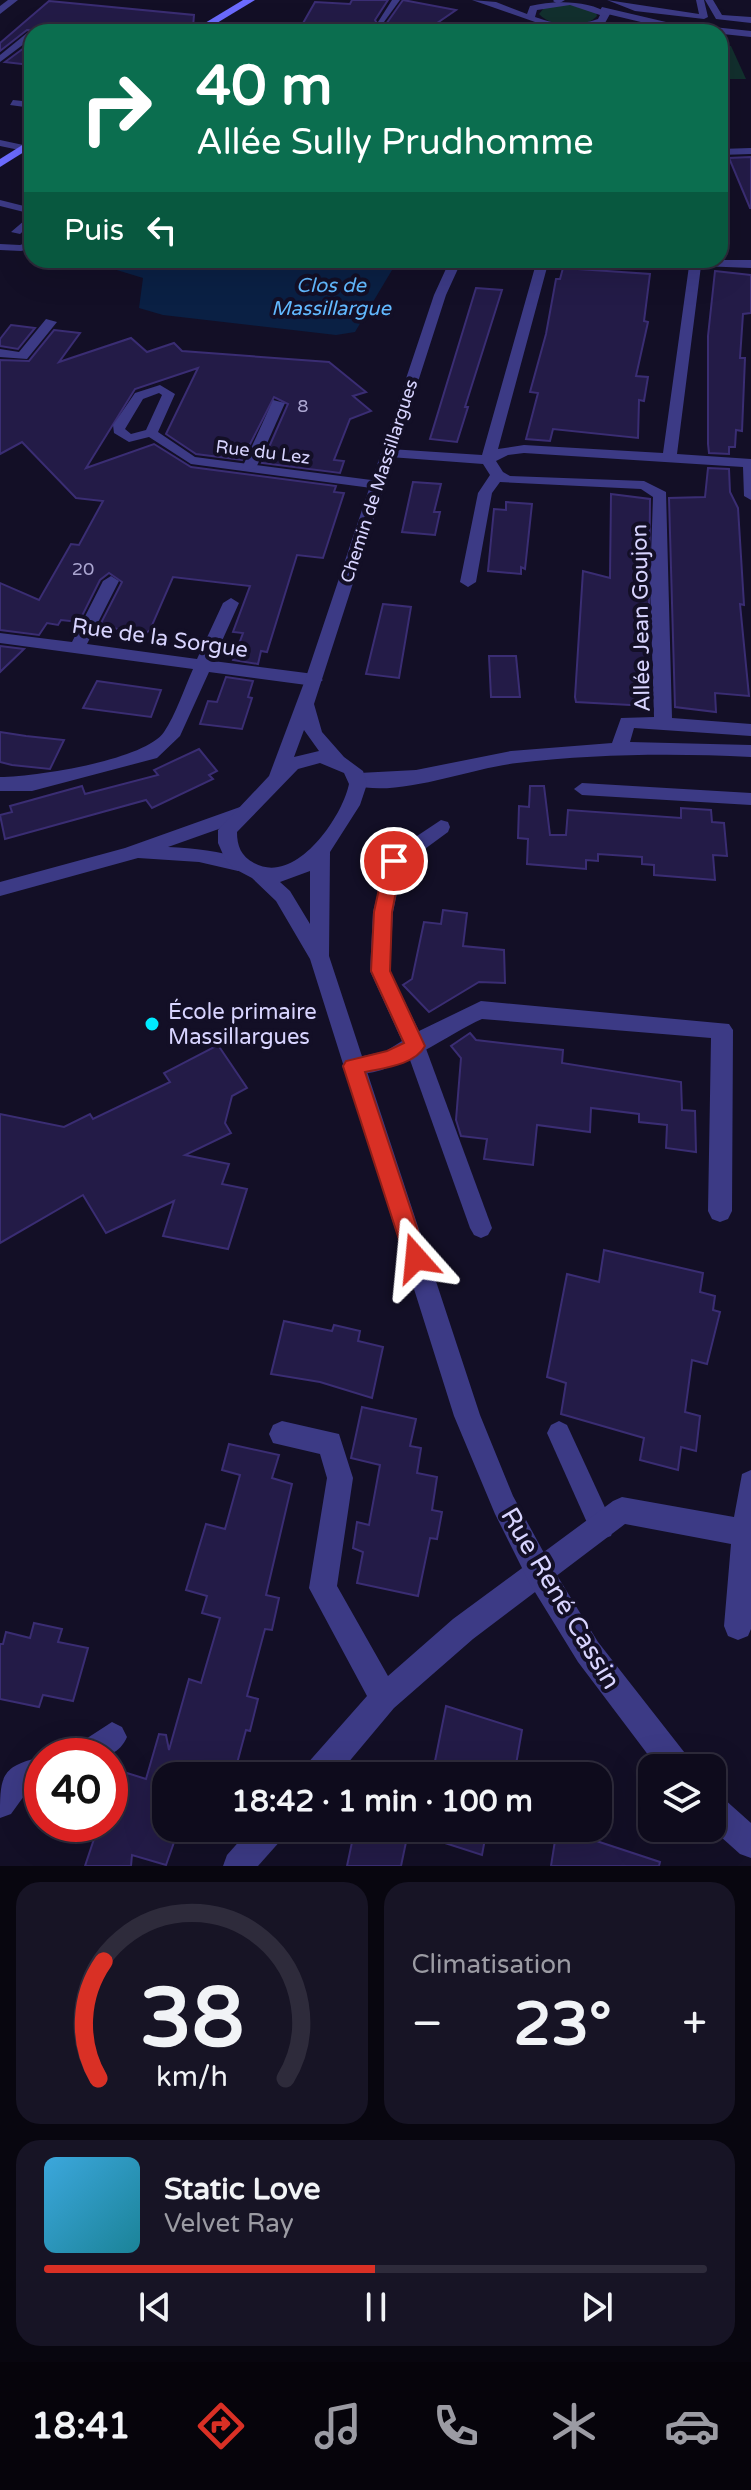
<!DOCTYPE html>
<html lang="fr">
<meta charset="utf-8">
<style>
:root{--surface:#0e0b1c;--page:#171425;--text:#f1f3f6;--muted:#9b9ba3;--line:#2e2b3b;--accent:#d93025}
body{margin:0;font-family:"Varela Round",sans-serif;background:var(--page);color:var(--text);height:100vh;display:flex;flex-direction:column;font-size:30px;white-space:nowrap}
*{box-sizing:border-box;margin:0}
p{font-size:26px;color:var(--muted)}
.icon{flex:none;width:44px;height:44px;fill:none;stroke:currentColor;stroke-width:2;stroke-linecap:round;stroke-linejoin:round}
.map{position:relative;height:1866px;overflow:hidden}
.drawer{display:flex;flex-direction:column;gap:16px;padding:16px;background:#08060f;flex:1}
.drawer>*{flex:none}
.top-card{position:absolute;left:24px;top:24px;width:704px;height:244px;border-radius:24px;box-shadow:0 8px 32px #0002,0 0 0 2px var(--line);background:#0b6e4f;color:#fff;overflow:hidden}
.fabs{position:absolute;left:638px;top:1754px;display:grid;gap:16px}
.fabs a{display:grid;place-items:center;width:88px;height:88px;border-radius:16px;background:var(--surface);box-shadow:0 8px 32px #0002,0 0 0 2px var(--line);font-size:40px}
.speed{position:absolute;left:24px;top:1738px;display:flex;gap:16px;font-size:40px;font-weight:700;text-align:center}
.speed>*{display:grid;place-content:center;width:104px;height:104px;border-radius:50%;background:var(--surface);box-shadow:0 8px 32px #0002,0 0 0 2px var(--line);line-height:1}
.speed .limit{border:12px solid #d22;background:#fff;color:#111}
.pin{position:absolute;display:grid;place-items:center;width:68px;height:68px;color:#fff;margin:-34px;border:4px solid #fff;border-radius:50%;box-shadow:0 2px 8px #0007}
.me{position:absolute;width:88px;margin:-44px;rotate:342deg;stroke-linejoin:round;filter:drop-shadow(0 0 6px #0008)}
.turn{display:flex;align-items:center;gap:28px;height:168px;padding:0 40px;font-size:36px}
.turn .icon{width:104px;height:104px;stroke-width:2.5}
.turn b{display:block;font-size:56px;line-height:68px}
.then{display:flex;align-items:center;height:76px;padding:0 40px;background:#0003;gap:16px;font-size:30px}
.big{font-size:60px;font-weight:700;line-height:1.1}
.drawer .widget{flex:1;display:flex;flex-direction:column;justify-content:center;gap:12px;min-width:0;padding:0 28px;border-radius:24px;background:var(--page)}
.drawer .dial{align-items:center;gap:0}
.dial svg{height:208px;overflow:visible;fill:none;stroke:var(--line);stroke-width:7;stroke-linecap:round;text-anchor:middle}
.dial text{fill:var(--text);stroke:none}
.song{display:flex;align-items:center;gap:24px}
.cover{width:96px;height:96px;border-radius:12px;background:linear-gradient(135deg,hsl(200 70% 55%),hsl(190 70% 35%))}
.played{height:8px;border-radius:4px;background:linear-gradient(90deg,var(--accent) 50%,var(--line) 50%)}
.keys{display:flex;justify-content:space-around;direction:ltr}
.heat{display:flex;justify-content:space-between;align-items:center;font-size:44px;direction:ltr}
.drawer .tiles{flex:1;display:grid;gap:16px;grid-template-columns:1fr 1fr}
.widget:last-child{grid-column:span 2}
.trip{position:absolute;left:152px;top:1762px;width:460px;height:80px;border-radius:24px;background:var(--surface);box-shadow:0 8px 32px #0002,0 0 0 2px var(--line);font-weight:700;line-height:80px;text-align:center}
.menu{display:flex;height:128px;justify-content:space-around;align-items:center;background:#06040b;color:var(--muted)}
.menu .icon{width:56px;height:56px}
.menu .selected{color:var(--accent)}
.menu b{font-size:36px;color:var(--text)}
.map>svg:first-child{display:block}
</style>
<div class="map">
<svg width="751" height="1866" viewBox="0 0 751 1866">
<rect width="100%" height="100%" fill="#130f26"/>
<g fill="#12302e">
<path d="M567,4L596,12L597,16C584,30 552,28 539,14L544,8Z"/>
<path d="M720,46H731L746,79H720Z"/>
</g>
<path fill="#0a2044" d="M84,260H398L355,332L336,335L163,315L139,308L143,278Z"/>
<g fill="#231b47" stroke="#3a2d73" stroke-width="2">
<path d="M352,0H388L375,20L378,25L386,24L403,0L456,10L424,32H298L315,2L350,4Z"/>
<path d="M49,1L194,15L193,27L187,32L27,30L0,51V43Z"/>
<path d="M32,42L30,65L5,62Z"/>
<path d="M751,157V208H750L729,158Z"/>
<path d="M563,268L650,274L644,321L648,322L636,376L648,377L644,401L639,400L638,438L553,429L550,441L526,439L538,393L530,392L546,334L556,279H560Z"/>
<path d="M715,271L751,275V313L743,314L740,358H745L742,431L736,430L735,447H729V454L709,453L708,444V336Z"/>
<path d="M476,288L502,290L465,407H468L457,442L430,439Z"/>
<path d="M11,325L35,328L18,349L0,346V339Z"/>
<path d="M54,330L80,333L59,362L131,338L147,352L174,343L182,351L329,362L366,392L353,396L371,411L350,419L334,460L344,461L340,473L262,463L288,404L274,397L242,460L196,454L166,434L198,368L135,389L86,468L154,444L191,467L336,486L334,492L344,493L323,558L297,555L267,652L261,651L258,664L233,660L243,633L233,632L250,586L173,577L150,630L144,635L100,625L122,582L109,573L100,580L79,622L61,620L58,625L47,623L39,635L0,630V583L39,600L71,544L79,545L103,501L76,498L22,442L0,454V360L29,361Z"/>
<path d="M708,468L729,469L730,492L738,508L744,605L740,604L749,696L715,693L716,712L675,707L669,498L705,497Z"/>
<path d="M413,482L441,484L434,512H440L435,535L402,532Z"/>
<path d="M611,494L650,499L648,706L576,702L575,697L583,571L610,578Z"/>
<path d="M506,502L532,504L525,569L521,567V574L488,571L494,509L506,510Z"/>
<path d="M383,604L411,607L399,678L366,674Z"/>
<path d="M0,646L24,649L0,672Z"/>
<path d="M489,656H516L520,697H491Z"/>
<path d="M226,677L253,681L248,697L252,698L242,729L200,724L208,701L217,702Z"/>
<path d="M97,681L161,690L151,717L83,708Z"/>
<path d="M0,732L26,736L64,740L50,769L12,765L0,762Z"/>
<path d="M199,749L217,771L209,775L213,779L152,808L146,800L5,839L0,815L12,812L10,806L82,786L85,794L158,775L154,770Z"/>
<path d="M530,786H544L550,835H566L568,810L681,818V808L711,810L712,822L724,823L727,856L713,855L715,880L654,875V865L642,864V857L598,854V861L586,860V869L527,864L528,839L518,838L519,806L529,807Z"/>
<path d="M443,910L467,913L463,946L504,950L505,983L479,982L429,1012L403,985L412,979L424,922L441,924Z"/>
<path d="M470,1033L476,1040L563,1050L562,1063L681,1082L682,1110L695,1111L696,1152L666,1148L667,1125L639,1122V1114L591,1108L590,1132L537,1125L533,1165L484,1159L487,1139L461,1136L456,1120L461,1058L451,1046Z"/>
<path d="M218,1045L247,1088L232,1096L225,1123L231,1133L185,1155L229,1164L222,1184L247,1189L228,1249L163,1236L174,1201L106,1233L83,1195L0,1243V1114L64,1127L90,1114L93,1119L170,1082L164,1073Z"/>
<path d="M604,1250L703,1273L700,1292L715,1296L713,1310L720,1312L707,1364L692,1360L685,1412L700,1416L696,1451L681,1447L678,1470L640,1460L644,1438L561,1414L566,1383L547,1377L567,1274L599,1282Z"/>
<path d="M284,1321L332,1331L334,1325L360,1331L358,1341L383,1347L372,1398L320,1382L271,1374Z"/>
<path d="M362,1407L416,1419L410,1446L421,1448L417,1473L437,1477L432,1510L442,1512L437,1539L430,1538L418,1596L357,1583L363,1552L353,1548L357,1522L369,1525L380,1465L351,1458Z"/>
<path d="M229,1444L279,1455L272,1478L292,1484L266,1595L279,1598L272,1630L265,1629L247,1696L258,1699L250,1731L246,1730L236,1767L228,1765L226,1776H166V1828L178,1831L166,1865L132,1855L131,1866H85L99,1824H110V1810L116,1812L127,1773L146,1779L159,1734L166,1735L169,1750L189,1679L201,1683L220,1618L202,1613L207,1596L186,1590L206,1524L225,1529L240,1475L222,1470Z"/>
<path d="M34,1623L62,1629L58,1642L88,1648L73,1701L43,1695L39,1707L0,1699V1644H3L6,1632L30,1638Z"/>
<path d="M446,1706L522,1730L514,1776H432Z"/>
<path d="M355,1828H409L401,1866H347Z"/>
<path d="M415,1828H487L482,1855L414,1833Z"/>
<path d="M557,1828L660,1862L659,1866H551Z"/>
</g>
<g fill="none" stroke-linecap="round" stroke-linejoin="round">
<g fill="#3c3a85" fill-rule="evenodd">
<path d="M392,0H400L384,22H378Z"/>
<path d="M607,0L699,14L696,0H704L708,17L704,19L635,11Z"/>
<path d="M705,0H713L722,15L751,17V23L716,19Z"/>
<path d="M27,33H32V38L0,62V55Z"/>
<path d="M13,100L32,102V108L10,105Z"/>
<path d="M0,200L32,208V223L20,234L11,232L32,214L0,206Z"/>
<path d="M32,241V248L21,251L0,250V244L20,245Z"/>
<path d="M160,385L175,394L158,432L195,457L379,481L386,485L379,489L191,464L149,437L129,442L114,433L113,425L135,393ZM159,393L162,395L146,430L131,434L125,429L143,399Z"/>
<path d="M582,783L751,793V805L582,795L574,789Z"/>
<path d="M415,1038L422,1040L425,1046L492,1228L488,1235L481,1238L474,1235L470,1228L405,1046L408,1040Z"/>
<path d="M559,1421L567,1425L614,1527L611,1536L602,1539L593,1536L547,1433L551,1425Z"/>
</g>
<g fill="#3c3a85" fill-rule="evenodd">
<path d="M8,0H18L0,14V6Z"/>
<path d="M565,0L558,4L553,1L554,0Z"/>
<path d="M602,7L666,22L751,31V37L666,28L599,12Z"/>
<path d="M456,28L464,30L466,32H452Z"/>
<path d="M0,140L28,146L29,148L24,151L0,146Z"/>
<path d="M751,148V154L720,155V149Z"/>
<path d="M537,260H549L498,449L524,445L663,453L689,266L576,264L570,260H751V268L701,266L677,454L751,459V500L744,496L743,467L524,453L508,455L496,461L503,472L510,476L644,481L666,492L672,718L751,724V736L634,728L630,742L751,745V757C673,753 595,754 517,763C469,768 399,798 353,785L350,780L359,773L416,770L511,751L612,743L621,718L654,717L650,584L653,497L641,489L500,482L492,493L476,582L468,587L460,582L478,493L490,475L483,464L390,457L383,453L390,449L482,455Z"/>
<path d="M46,319L57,322L27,359L0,357V349L19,352Z"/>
<path d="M273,400L285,403L256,468L244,471L242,468Z"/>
<path d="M111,576L119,581L87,644L197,659L223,603L231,598L239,603L213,661L314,674L323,680L314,686L209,672L180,736L157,758L32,791H0V777C35,777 145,760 164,732C176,714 184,689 193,669L0,643V633L72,642L103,581Z"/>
<path d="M240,807L247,809L249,814L247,819L168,847C195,848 219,851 245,859L248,864L245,869L238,871L199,862L138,858L0,896V882L125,848Z"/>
<path d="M441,820L448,822L450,827L448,832L403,865L393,912L390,971L419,1031L481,1001L729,1024L733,1030L732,1211L728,1219L720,1222L712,1219L708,1211L711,1038L482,1019C447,1034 382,1085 345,1072L342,1066L345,1060L386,1051L402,1041L370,971L373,912L387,856Z"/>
<path d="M282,1421L339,1434L353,1478L337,1586L388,1676L453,1619L613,1501L622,1497L734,1517L742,1474L751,1470V1629L748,1636L738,1640L728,1636L724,1626L731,1544L625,1524L473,1639L394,1708L337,1776H302L306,1765L367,1696L309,1588L327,1478L320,1454L273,1443L269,1434L273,1425Z"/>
<path d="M112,1722L122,1727L127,1737C116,1762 93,1756 70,1756L75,1746Z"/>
<path d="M42,1757V1787L29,1789L11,1814L0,1818C0,1777 0,1766 42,1757Z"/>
<path d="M251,1828H286L282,1839L258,1866H223L227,1855Z"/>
</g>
<g fill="#3c3a85" fill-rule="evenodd">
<path d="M472,0L496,2L527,14L530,6C555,0 588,0 610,14L605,23L586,30L555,29ZM570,5L600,15L598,19C576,27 557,25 535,17L537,10Z"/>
<path d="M450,260H462L446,295L314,704L322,732L344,757L363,771L367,784L360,805L330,852L329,956L480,1415L513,1496L550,1564L598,1642L688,1757L692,1768H658L578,1662L530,1584L495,1514L454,1416L310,959L276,901L252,878L233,868L225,859L218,843V830L269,776L305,680L434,295ZM304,730L319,751L294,757ZM320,763L344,773L349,784C342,818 295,886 254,863C241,856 237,846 237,832L298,769ZM310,871V924L290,891L280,882Z"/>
<path d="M712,1794L723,1798L751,1823V1858L740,1854L711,1828Z"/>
</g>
<g fill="#6c6bff" fill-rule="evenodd">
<path d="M243,0H255L202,32H190Z"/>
<path d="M32,139V147L0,167V159Z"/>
</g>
</g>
<path fill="#d93025" stroke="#8d1f18" stroke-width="2" d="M394,854L402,861L392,912L390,971L425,1046C415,1065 383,1068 365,1072L427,1258L424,1265L416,1268L408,1265L405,1258L343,1066L346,1061L387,1051L404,1043L371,971L374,912L385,861Z"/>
<circle fill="#00eaff" stroke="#130f26" stroke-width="3" cx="152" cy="1024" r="8"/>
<g text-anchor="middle" stroke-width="8" stroke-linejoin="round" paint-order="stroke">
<g font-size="18" fill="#aba6d1">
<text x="303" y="412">8</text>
<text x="83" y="575">20</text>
</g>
<g font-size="18" fill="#d8d4ff" stroke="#130f26">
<text transform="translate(263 452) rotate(7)" y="6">Rue du Lez</text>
<text transform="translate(379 481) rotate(-72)" y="6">Chemin de Massillargues</text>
</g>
<g font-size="20" font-style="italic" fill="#62b9ff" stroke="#130f26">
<text x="331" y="292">Clos de<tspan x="331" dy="23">Massillargue</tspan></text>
</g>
<g font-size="22" fill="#d8d4ff" stroke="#130f26">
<text transform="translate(640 618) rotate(-91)" y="8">Allée Jean Goujon</text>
<text transform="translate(160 637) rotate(8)" y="8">Rue de la Sorgue</text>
</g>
<g font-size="22" fill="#d8d4ff" stroke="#130f26" text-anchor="start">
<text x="168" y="1019">École primaire<tspan x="168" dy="25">Massillargues</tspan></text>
</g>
<g font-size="26" fill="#d8d4ff" stroke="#130f26">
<text transform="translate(561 1598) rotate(59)" y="9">Rue René Cassin</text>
</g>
</g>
</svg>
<div class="fabs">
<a><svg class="icon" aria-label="layers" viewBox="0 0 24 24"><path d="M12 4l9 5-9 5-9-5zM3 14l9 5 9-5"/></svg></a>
</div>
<div class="speed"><div class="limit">40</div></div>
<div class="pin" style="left:394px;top:861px;background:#d93025"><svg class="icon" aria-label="arrive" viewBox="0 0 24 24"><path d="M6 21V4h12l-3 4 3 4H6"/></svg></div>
<svg class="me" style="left:416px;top:1258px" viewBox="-20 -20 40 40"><path d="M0-17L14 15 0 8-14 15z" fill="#d93025" stroke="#fff" stroke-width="4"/></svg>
<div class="trip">18:42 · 1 min · 100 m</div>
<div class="top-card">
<div class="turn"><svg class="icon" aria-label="right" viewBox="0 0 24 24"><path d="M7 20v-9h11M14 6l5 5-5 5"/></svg><div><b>40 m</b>Allée Sully Prudhomme</div></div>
<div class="then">Puis<svg class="icon" aria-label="left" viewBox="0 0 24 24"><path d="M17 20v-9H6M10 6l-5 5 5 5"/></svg></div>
</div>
</div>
<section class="drawer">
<div class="tiles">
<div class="widget dial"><svg viewBox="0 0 100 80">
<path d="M14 69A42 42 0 1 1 86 69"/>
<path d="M14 69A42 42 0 0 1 16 24" stroke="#d93025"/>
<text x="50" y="56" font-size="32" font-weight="700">38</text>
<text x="50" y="72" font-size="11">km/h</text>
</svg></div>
<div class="widget"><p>Climatisation</p>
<div class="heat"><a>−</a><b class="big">23°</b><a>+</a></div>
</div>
<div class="widget">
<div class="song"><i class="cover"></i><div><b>Static Love</b><p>Velvet Ray</p></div></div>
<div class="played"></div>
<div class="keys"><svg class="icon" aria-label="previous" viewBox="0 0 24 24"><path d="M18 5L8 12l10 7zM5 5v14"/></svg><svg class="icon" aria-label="pause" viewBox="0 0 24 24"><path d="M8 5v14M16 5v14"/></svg><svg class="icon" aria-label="next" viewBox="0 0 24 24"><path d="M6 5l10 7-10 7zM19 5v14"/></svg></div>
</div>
</div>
</section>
<nav class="menu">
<b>18:41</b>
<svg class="icon selected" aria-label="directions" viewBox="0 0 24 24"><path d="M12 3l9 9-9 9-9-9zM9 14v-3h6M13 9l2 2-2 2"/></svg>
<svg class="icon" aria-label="music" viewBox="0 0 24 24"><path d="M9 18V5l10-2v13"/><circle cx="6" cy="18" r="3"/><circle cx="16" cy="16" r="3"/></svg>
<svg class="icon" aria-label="phone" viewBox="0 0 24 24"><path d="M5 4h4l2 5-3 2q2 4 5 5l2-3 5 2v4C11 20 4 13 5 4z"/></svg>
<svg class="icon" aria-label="climate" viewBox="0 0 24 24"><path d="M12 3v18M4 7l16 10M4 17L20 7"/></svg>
<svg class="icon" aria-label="car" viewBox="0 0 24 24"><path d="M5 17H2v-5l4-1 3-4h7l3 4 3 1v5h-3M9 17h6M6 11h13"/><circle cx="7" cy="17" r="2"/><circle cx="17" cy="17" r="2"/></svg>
</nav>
